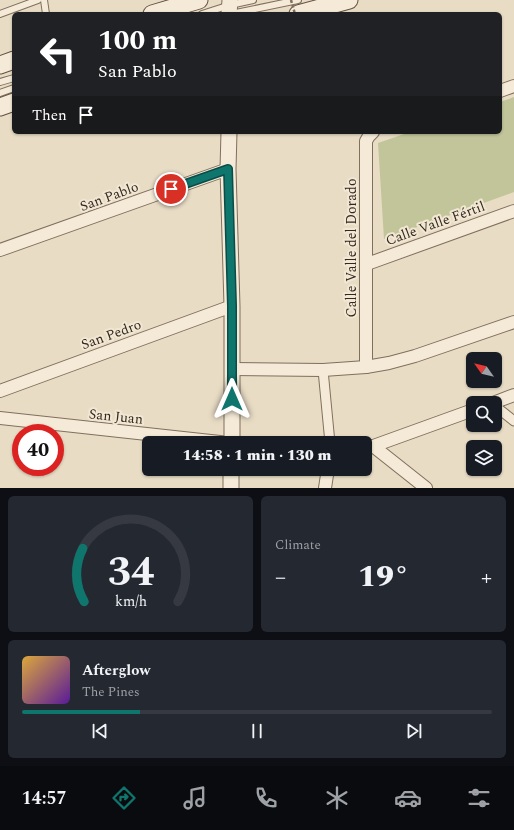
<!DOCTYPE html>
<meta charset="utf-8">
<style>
:root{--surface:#171b24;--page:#242831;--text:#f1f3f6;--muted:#9ea1a6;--line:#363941;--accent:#0f766e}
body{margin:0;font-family:Spectral,serif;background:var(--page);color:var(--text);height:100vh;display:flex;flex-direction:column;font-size:15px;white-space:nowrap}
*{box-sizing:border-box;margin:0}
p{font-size:13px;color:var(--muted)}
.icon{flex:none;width:22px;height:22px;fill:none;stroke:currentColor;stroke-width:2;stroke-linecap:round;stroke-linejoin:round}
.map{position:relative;height:488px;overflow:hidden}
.drawer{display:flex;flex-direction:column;gap:8px;padding:8px;background:#0d0f14;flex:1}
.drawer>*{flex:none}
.hud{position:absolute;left:12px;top:12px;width:490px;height:122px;border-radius:6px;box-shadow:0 1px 3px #0004;background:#202124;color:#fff;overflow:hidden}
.needle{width:26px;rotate:304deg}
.fabs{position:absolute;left:466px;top:352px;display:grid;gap:8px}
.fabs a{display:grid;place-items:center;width:36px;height:36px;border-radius:6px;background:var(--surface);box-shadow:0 1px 3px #0004;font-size:20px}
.speed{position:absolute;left:12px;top:424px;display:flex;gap:8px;font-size:20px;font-weight:700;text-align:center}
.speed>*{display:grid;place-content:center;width:52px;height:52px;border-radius:50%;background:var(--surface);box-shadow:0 1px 3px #0004;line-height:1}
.speed .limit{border:6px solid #d22;background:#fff;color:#111}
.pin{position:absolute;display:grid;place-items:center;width:34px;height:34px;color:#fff;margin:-17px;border:2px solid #fff;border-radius:50%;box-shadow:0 1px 4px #0007}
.me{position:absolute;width:44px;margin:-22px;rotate:0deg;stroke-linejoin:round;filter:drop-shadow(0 0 3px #0008)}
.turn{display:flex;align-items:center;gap:14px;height:84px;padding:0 20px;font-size:18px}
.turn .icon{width:52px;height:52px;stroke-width:2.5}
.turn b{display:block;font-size:28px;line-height:34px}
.then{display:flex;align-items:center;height:38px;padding:0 20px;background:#0003;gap:8px;font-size:15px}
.big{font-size:30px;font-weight:800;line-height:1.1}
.drawer .card{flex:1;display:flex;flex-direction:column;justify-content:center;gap:6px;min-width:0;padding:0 14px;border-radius:6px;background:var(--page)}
.drawer .dial{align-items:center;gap:0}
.dial svg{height:104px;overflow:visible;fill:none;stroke:var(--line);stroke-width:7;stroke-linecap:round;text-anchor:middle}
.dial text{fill:var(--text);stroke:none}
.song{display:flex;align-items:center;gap:12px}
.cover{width:48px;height:48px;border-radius:6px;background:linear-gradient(135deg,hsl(40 70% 55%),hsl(270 70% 35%))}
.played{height:4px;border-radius:2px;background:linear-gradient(90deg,var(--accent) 25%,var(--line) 25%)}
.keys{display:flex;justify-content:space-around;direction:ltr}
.heat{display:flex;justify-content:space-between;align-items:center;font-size:22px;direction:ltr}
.drawer .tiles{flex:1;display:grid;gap:8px;grid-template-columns:1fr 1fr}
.card:last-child{grid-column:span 2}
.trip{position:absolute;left:142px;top:436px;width:230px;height:40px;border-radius:6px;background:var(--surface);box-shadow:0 1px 3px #0004;font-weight:800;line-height:40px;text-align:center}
.dock{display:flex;height:64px;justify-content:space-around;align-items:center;background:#090b0e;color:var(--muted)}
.dock .icon{width:28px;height:28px}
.dock .on{color:var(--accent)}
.dock b{font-size:18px;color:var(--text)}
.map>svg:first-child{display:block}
</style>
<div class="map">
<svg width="514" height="488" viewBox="0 0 514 488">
<rect width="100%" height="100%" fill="#e8dcc5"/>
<path fill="#c2c59a" d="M514,97V192L384,239L378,143L410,132H500V102Z"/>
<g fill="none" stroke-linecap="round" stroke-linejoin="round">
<defs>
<g id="service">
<path d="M44,0L46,14"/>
<path d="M0,14L38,0"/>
<path d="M202,14L230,5L253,0"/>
<path d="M231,14L298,0"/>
<path d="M0,82L14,78"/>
<path d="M0,93L14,88"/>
</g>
<g id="pedestrian">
<path d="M323,370L330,443"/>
<path d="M495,406L514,421"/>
</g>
<g id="minor">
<path d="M500,91L514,86"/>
<path d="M0,250L228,169"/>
<path d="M367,264L514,211"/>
<path d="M366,367V141L369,136L373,132"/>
<path d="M232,369L323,370L366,367L389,363L415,356L514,322"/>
<path d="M0,391L232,306"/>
<path d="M493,403L514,395"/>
<path d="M0,418L229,443"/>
<path d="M373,446L426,488"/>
<path d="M365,449L473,410"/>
<path d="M325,488L327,475L329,469"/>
</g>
<g id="tertiary">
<path d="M229,14L230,0"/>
<path d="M229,132L228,169L232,306V443"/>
<path d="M231,488V469"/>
</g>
<g id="secondary">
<path d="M152,14L199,0"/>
<path d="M298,14L349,0"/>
<path d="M0,65L14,60"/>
<path d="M0,107L14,102"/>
</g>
</defs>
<use href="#service" stroke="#816f5d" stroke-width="8"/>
<use href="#pedestrian" stroke="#816f5d" stroke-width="11"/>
<use href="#minor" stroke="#816f5d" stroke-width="14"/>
<use href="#tertiary" stroke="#816f5d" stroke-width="17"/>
<use href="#secondary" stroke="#635040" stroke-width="19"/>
<use href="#service" stroke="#f4ead7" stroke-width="6"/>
<use href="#pedestrian" stroke="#f4ead7" stroke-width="9"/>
<use href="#minor" stroke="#f4ead7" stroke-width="12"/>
<use href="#tertiary" stroke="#f4ead7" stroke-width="15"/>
<use href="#secondary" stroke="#f4ead7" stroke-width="17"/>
<path stroke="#816f5d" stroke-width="2.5" stroke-dasharray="3 2" stroke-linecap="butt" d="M291,0L295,14"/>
</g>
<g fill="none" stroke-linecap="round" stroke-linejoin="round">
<defs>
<path id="route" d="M171,189L228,169L232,306V399"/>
</defs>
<use href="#route" stroke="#0a4d48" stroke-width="10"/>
<use href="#route" stroke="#0f766e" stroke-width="7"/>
</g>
<g text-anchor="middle" stroke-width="4" stroke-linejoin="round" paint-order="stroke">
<g font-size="14" fill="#33281f" stroke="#f1e7d3">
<text transform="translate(109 196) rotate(-20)" y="5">San Pablo</text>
<text transform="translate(435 223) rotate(-20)" y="5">Calle Valle Fértil</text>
<text transform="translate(351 248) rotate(-90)" y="5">Calle Valle del Dorado</text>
<text transform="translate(111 334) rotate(-20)" y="5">San Pedro</text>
<text transform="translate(116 416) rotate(6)" y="5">San Juan</text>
</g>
</g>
</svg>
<div class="fabs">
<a><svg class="needle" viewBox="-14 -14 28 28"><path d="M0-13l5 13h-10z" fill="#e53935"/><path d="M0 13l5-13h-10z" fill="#9ea1a6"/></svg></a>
<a><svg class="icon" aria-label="search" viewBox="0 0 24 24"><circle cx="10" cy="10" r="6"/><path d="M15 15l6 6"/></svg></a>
<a><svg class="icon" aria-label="layers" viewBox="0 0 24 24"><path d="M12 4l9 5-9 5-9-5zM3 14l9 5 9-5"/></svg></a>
</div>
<div class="speed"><div class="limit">40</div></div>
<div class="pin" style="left:171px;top:189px;background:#d93025"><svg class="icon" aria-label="arrive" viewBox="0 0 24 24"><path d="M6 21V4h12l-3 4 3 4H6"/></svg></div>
<svg class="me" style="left:232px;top:399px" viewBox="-20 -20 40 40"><path d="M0-17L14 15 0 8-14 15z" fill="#0f766e" stroke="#fff" stroke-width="4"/></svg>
<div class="trip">14:58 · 1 min · 130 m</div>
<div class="hud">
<div class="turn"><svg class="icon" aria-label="left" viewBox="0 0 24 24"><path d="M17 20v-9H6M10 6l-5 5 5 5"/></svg><div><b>100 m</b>San Pablo</div></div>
<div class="then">Then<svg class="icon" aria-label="arrive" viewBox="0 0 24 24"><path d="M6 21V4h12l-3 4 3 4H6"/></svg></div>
</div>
</div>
<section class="drawer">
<div class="tiles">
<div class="card dial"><svg viewBox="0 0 100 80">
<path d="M14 69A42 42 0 1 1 86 69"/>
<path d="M14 69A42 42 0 0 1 13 28" stroke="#0f766e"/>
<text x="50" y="56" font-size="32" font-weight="700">34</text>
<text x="50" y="72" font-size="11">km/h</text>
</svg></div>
<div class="card"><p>Climate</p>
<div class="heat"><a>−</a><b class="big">19°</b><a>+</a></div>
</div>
<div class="card">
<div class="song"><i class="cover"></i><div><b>Afterglow</b><p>The Pines</p></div></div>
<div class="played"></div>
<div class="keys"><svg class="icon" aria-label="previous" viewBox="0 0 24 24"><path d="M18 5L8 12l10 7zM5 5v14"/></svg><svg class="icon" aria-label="pause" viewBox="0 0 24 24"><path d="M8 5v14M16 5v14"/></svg><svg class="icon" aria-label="next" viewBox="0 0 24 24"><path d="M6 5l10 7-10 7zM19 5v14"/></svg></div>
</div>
</div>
</section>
<nav class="dock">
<b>14:57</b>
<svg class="icon on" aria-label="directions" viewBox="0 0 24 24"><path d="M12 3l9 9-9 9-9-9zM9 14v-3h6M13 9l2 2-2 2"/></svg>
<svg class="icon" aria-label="music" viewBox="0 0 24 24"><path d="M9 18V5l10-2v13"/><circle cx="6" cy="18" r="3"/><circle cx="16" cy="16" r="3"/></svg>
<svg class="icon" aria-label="phone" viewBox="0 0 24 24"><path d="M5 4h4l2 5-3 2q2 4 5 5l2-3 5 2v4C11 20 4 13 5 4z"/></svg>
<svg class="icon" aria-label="climate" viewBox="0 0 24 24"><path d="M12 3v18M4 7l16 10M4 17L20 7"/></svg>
<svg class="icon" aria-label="car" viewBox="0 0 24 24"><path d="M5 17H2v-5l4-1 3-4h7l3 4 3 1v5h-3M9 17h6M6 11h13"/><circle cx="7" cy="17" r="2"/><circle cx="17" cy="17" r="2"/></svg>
<svg class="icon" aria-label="filters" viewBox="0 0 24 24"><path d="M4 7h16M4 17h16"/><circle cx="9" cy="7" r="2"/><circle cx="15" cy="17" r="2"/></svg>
</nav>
